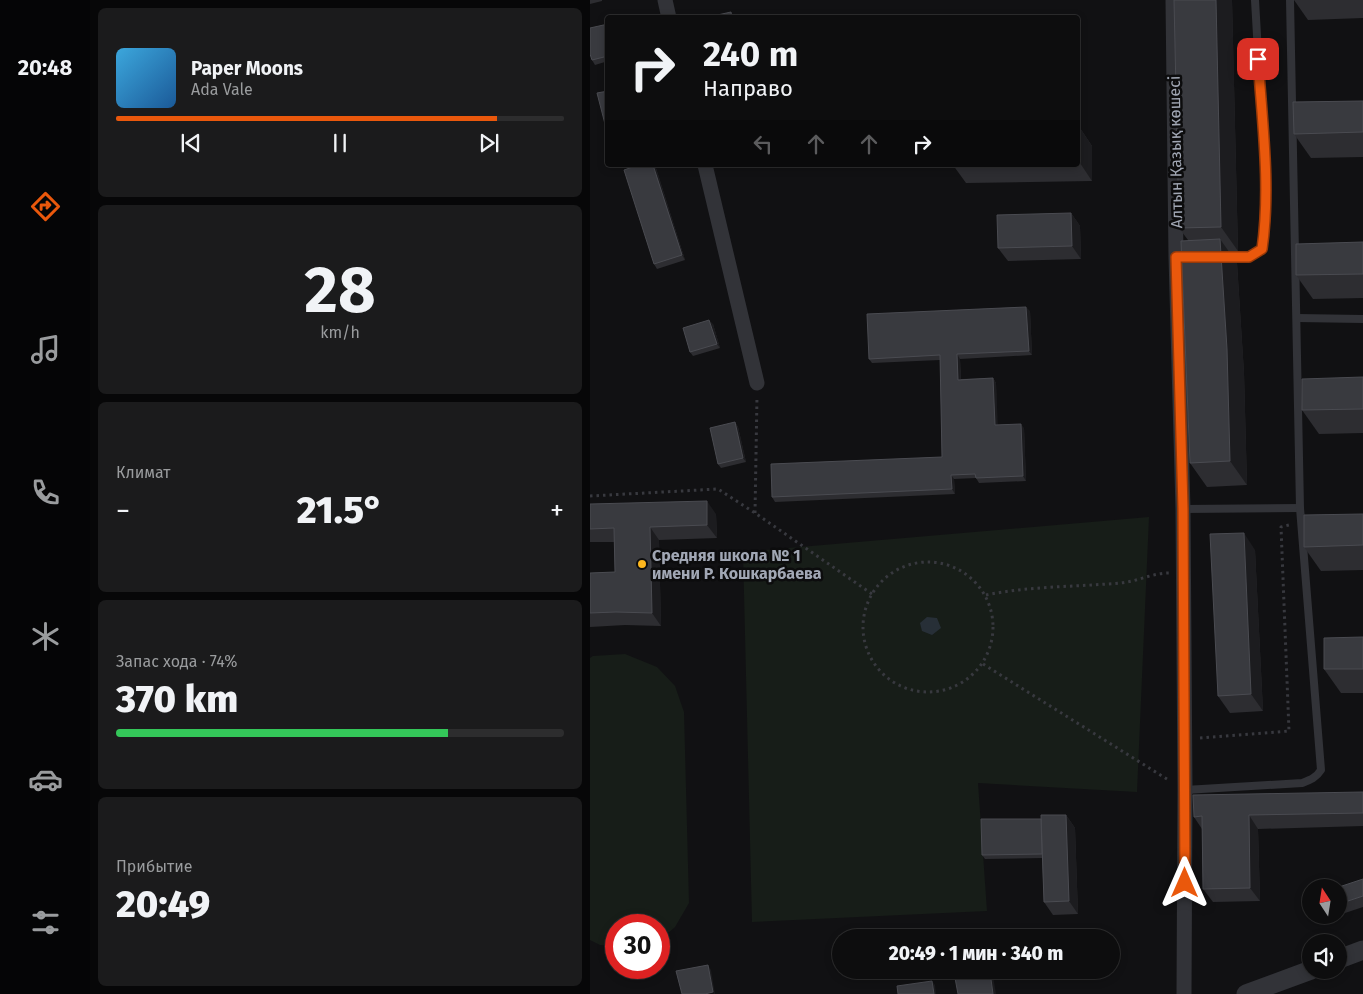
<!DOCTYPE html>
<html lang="ru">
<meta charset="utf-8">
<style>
:root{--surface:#0d0d0e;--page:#1b1b1c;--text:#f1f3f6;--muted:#9a9c9e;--line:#2d2d2e;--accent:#ea580c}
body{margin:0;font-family:"Fira Sans",sans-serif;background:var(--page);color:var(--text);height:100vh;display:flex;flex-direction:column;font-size:19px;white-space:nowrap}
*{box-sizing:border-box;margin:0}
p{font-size:16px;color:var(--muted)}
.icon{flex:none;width:28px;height:28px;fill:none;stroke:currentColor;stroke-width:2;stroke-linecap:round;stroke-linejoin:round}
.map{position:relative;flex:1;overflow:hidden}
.sheet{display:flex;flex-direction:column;gap:8px;padding:8px;background:#070708;width:500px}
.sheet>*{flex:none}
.guide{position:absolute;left:15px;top:15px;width:475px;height:152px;border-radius:5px;box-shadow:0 2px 8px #0003,0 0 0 1px var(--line);background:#0d0d0e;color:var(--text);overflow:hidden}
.needle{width:32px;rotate:348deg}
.fabs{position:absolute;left:712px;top:879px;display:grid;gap:10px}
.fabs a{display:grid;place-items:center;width:45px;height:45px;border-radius:50%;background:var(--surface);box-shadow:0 2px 8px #0003,0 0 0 1px var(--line);font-size:25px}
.speed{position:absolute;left:15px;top:914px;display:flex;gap:10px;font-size:25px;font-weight:700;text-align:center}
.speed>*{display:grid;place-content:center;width:65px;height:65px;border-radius:50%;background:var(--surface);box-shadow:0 2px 8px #0003,0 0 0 1px var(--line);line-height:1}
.speed .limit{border:8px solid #d22;background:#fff;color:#111}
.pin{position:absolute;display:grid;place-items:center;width:42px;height:42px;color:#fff;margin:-21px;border-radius:10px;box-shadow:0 2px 8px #0006}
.me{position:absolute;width:55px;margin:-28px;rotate:0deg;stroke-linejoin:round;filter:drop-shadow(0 0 4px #0008)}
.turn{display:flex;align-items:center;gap:18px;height:105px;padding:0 15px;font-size:22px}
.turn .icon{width:65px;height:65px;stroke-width:2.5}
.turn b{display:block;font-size:35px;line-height:42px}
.lanes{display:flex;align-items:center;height:48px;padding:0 15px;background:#0003;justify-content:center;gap:25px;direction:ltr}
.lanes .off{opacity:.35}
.big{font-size:38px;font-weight:800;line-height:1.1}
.sheet .tile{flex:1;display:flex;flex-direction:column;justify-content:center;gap:8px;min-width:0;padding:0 18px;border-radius:8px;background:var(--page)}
.sheet .dial{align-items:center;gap:0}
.dial b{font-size:65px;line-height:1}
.song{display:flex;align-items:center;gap:15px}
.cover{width:60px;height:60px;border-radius:8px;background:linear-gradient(135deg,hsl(200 70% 55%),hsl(210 70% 35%))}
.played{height:5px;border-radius:2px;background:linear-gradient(90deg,var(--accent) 85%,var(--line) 85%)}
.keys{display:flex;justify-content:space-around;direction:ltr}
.heat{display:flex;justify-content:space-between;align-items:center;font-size:28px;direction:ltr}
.charge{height:8px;border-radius:4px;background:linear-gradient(90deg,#34c759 74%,var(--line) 0)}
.trip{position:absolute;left:242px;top:929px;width:288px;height:50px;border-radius:25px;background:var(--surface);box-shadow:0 2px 8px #0003,0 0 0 1px var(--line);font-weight:800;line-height:50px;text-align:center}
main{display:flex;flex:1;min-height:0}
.tabs{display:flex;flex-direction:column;width:90px;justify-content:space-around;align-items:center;background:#050506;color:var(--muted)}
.tabs .icon{width:35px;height:35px}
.tabs .current{color:var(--accent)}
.tabs b{font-size:22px;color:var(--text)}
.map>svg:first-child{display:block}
</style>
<main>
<nav class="tabs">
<b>20:48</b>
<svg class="icon current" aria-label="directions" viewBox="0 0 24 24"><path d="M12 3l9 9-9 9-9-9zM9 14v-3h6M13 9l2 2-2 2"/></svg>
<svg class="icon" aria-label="music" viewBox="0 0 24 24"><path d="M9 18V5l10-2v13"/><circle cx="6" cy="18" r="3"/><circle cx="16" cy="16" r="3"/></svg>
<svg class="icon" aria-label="phone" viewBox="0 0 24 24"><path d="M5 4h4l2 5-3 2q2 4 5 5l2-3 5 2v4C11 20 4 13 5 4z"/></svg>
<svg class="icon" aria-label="climate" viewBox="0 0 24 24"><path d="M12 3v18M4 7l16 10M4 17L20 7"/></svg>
<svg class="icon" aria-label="car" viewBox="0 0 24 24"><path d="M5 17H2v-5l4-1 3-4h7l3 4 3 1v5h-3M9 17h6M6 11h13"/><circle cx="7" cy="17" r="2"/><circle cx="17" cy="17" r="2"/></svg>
<svg class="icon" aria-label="filters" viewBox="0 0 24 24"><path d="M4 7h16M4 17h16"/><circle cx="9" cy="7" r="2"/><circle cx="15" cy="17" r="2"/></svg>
</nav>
<section class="sheet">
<div class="tile">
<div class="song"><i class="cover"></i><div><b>Paper Moons</b><p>Ada Vale</p></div></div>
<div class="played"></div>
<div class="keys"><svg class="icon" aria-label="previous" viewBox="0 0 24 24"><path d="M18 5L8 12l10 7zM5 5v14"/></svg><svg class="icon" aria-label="pause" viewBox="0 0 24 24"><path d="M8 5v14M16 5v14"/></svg><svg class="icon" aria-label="next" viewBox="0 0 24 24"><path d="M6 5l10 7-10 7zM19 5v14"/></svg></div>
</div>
<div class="tile dial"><b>28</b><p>km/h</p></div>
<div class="tile"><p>Климат</p>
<div class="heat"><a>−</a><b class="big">21.5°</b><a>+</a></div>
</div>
<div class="tile"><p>Запас хода · 74%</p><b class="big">370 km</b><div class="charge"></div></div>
<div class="tile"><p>Прибытие</p><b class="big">20:49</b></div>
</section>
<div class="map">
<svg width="773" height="994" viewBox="0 0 773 994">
<rect width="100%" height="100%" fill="#111113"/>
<g fill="#171d18">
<path d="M559,517L547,792L388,783L397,911L162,922L153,552Z"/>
<path d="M35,654L67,667L85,686L94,712L99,903L85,927L70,940L69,925H26V946L10,945L0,940V658L3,656Z"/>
</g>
<path fill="#272f37" d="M337,617L347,618L351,628L342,635L332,631L330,623Z"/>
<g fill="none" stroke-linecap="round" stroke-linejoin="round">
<g stroke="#38393f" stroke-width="3" stroke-dasharray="2.5 4" stroke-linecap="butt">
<path d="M0,496L128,489L165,513L282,594"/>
<path d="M165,513L167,396"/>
<circle cx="338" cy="627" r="65"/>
<path d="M396,595C440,586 485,587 530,583C546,582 562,573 579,573"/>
<path d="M393,664L580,781"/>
<path d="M610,738L699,731L691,527L699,525"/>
</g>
<g stroke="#323338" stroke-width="8">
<path d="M633,257H659L672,249L675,229V176L665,0"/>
<path d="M707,318L773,319"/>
<path d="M593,509L710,508"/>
<path d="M595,790L712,783C720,780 726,778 731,770L710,508L700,0"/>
</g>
<g stroke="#323338" stroke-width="15">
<path d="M75,0L79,18"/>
<path d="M583,0L586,257L593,509L595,790L594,994"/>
<path d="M115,165L167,383"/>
</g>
<g stroke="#323338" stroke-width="19">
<path d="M749,959L773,950"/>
<path d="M656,994L721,970"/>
</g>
</g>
<g fill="#2d2d31">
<path d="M0,0H12V1L0,4Z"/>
<path d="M584,0H642L648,251H639L647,263L654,373L657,485L617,487L600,463L598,240L589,228Z"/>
<path d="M704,0H773V18L718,20Z"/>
<path d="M18,24V61L5,65L2,60Z"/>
<path d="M773,101V157L721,158L704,134Z"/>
<path d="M488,125L502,146V181L376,183L363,165H488Z"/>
<path d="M65,165L95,260L67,269L64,264Z"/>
<path d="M481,213L490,226L491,259L418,261L408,248Z"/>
<path d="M773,242V298L723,299L706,275Z"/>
<path d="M440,311L442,355L370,359L371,379L403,378L406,383L407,425L434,428L436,481L389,483L386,478L364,479L365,494L185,502L182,497L352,457L350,360L282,363L279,359Z"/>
<path d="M123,324L130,348L103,356L100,352Z"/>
<path d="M773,377V433L729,434L712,410Z"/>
<path d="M145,422L148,427L156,462L131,468L128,464Z"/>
<path d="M0,504L126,514L127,538L69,540L71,626L35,625L0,627V573L25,572L24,542H0Z"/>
<path d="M773,514V570L731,571L714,547Z"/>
<path d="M665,550L673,711L640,713L628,696Z"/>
<path d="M773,637V693H751L734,669Z"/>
<path d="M773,792V826L668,829L670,901L623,902L613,889L612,829L604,817Z"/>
<path d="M476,815L485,828L488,914L463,915L454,902L452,858L395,859L392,855L451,819Z"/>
<path d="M773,879V907L749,915V888Z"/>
</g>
<g fill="#1c1c1f">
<path d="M626,0H642L648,251L631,227Z"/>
<path d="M488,125L502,146V181L488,160Z"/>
<path d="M63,165H65L95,260L92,255Z"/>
<path d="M481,213L490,226L491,259L482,246Z"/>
<path d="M630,239L647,263L654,373L657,485L640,461Z"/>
<path d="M436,307L440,311L442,355L439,351Z"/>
<path d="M119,320L123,324L130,348L127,344Z"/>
<path d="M367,354L370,359L371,384L368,380Z"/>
<path d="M403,378L406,383L408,429L405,425Z"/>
<path d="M145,422L148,427L156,462L153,458Z"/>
<path d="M431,424L434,428L436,481L433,476Z"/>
<path d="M361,475L364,479L365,494L362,489Z"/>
<path d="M117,501L126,514L127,538L117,525Z"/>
<path d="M60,527L69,540L71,626L62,613Z"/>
<path d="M654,533L665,550L673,711L661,694Z"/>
<path d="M476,815L485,828L488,914L479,901Z"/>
<path d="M659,815L668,829L670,901L660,888Z"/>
<path d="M118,965L121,970L125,994H124L123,992Z"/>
<path d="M400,972L403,976L406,994H403Z"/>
<path d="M342,981L345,985L346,994H344Z"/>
</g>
<g fill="#393a3f" stroke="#4a4b51">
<path d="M584,0H626L631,227L589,228Z"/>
<path d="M141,12L142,18H114Z"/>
<path d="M18,24V56L2,60L0,54V28Z"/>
<path d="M18,91V123L15,124L7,93Z"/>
<path d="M773,101V132L704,134L703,102Z"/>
<path d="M48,165H63L92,255L64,264L34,170Z"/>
<path d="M481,213L482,246L408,248L407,215Z"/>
<path d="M630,239L637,349L640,461L600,463L591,241Z"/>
<path d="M773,242V274L706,275V244Z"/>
<path d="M436,307L439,351L367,354L368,380L403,378L405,425L431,424L433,476L386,478L385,474L361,475L362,489L182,497L181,464L352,457L350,355L279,359L277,314Z"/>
<path d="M119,320L127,344L100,352L93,328Z"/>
<path d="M773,377V409L712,410V379Z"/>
<path d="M145,422L153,458L128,464L120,428Z"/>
<path d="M117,501V525L60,527L62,613L26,612L0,613V573L25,572L24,528L0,529V504Z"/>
<path d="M773,514V545L714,547V515Z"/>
<path d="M654,533L661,694L628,696L620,534Z"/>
<path d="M773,637V669H734V638Z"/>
<path d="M773,792V813L659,815L660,888L613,889L612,816L604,817L603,795Z"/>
<path d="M451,815H476L479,901L454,902Z"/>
<path d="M391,819H451L452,854L392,855Z"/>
<path d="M773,879V896L749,904V888H746Z"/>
<path d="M118,965L123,992L115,994H92L86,971Z"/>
<path d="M400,972L403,994H368L365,978Z"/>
<path d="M342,981L344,994H308L307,986Z"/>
</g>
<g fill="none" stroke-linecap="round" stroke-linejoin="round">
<defs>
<path id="route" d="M595,883L593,509L586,257H659L672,249C681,187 672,121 668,59"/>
</defs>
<use href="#route" stroke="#983908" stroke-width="12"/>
<use href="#route" stroke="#ea580c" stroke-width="9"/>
</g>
<circle fill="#feb71e" stroke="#0c0c0d" stroke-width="2" cx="52" cy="564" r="5"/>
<g text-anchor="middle" stroke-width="5" stroke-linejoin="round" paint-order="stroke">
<g font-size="16" fill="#a1a7b4" stroke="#0c0c0d">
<text transform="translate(585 152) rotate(-91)" y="6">Алтын Қазық көшесі</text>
</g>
<g font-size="16" font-weight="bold" fill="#a1a7b4" stroke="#0c0c0d" text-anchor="start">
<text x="62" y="561">Средняя школа № 1<tspan x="62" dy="18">имени Р. Кошкарбаева</tspan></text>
</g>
</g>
</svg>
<div class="fabs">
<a><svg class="needle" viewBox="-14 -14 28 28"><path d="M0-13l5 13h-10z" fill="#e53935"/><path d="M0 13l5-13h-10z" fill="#9a9c9e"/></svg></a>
<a><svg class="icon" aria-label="sound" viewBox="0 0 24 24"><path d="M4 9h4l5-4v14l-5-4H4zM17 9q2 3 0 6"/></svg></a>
</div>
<div class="speed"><div class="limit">30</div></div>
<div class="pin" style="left:668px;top:59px;background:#d93025"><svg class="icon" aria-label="arrive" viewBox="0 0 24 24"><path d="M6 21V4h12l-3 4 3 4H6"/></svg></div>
<svg class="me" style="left:595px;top:883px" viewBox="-20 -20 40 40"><path d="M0-17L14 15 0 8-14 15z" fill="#ea580c" stroke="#fff" stroke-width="4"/></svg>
<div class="trip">20:49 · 1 мин · 340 m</div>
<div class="guide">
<div class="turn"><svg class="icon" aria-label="right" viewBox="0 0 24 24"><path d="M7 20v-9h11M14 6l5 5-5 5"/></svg><div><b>240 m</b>Направо</div></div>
<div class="lanes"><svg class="icon off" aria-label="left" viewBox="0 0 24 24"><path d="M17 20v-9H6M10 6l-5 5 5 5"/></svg><svg class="icon off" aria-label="ahead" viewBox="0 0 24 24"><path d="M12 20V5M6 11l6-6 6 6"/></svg><svg class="icon off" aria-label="ahead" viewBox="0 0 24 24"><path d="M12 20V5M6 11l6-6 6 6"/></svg><svg class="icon" aria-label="right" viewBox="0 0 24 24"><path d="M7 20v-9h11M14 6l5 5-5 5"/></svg></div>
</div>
</div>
</main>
